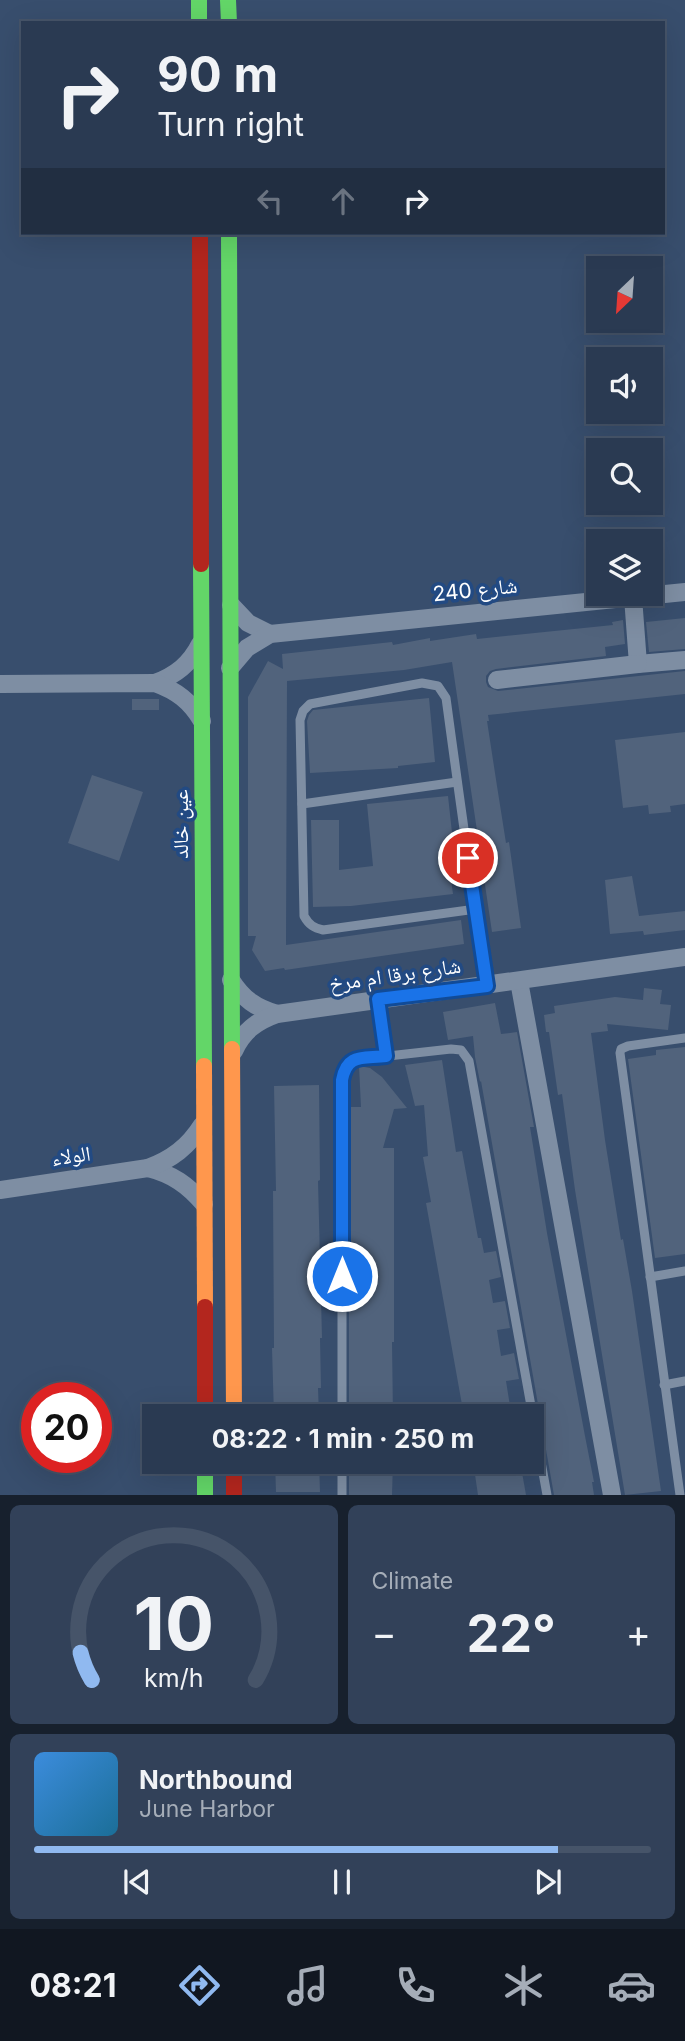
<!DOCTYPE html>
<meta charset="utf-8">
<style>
:root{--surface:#2a3a52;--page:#324159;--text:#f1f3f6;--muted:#a5adb8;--line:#465469;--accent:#90b9f0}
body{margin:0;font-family:Inter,"Noto Naskh Arabic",sans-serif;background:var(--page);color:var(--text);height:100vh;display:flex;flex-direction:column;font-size:26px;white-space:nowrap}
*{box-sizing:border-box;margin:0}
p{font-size:23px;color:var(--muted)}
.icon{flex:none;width:38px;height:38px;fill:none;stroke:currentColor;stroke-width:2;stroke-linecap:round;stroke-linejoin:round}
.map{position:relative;height:1495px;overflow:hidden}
.sheet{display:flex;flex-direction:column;gap:10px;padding:10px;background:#17202d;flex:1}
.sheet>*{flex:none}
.hud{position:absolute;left:21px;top:21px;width:644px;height:214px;border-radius:0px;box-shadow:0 7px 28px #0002,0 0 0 2px var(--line);background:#2a3a52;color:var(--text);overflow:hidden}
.needle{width:46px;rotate:205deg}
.buttons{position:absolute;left:586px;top:256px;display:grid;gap:14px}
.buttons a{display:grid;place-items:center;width:77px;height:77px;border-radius:0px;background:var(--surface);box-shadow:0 7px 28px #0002,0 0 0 2px var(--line);font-size:35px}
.speed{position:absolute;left:21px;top:1382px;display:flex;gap:14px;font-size:35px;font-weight:700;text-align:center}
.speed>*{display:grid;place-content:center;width:91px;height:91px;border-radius:50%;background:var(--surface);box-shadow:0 7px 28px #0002,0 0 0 2px var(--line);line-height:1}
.speed .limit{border:10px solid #d22;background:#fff;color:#111}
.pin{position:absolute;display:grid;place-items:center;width:60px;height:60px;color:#fff;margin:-30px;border:4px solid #fff;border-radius:50%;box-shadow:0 2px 7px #0007}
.me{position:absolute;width:77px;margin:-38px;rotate:0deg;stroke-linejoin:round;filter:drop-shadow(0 0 5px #0008)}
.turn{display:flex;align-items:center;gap:24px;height:147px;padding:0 21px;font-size:32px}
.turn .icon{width:91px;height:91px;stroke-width:2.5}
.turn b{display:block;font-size:49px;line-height:60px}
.lanes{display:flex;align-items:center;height:66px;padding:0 21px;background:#0003;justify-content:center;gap:35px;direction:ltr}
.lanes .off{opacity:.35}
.big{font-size:52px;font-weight:700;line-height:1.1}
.sheet .widget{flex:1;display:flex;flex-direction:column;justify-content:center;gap:10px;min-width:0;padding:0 24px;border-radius:10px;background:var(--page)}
.sheet .dial{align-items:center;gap:0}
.dial svg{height:182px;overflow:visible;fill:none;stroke:var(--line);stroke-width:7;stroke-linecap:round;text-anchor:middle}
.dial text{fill:var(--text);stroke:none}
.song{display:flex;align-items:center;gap:21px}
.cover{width:84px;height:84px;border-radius:10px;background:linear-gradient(135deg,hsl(210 70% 55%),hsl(200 70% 35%))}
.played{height:7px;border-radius:4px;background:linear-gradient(90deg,var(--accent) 85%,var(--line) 85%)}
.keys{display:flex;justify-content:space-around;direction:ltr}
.heat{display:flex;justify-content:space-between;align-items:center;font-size:38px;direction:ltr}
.sheet .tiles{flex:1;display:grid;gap:10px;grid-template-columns:1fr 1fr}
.widget:last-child{grid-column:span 2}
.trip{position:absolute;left:142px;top:1404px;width:402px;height:70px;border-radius:0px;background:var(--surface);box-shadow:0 7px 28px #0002,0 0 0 2px var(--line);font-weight:700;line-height:70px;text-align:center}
.menu{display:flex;height:112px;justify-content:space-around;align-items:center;background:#111721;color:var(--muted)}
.menu .icon{width:49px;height:49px}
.menu .on{color:var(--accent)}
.menu b{font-size:32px;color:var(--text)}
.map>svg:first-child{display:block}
</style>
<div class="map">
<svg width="685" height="1495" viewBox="0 0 685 1495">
<rect width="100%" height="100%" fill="#384e6d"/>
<g fill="#51637c">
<path d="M685,618V649L649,652L646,622Z"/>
<path d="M623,620L625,644L605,647L606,656L496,669L490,671L486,676V682L488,687L498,691L685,671V694L488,715L489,721H487L497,786L506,843L509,842L521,928L492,932L452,662L404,670L287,681L286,945L461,920L464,944L285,970L284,968L265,971L252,950L256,936H248V697L268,661L283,669L282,654L392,642L393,645L430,638V641L476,634L477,639L613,625L612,622Z"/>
<path d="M429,698L435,762L398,766V768L310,773L307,721L309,715L313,710Z"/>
<rect x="132" y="699" width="27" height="11"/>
<path d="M685,732V804L670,806L671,812L649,814L648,805L623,808L615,740Z"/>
<path d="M92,775L143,792L119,861L68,843Z"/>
<path d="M448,796L454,851L447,852L453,894L351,906L313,907L311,820H339V870L373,866L367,804Z"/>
<path d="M632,876L639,916L685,911V930L644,935L643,931L610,934L605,880Z"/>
<path d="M644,988L662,990L660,1004L671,1005L668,1030L607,1024L608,1031L591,1033L605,1140L621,1240L623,1239L632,1291L661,1491L625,1495L575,1190L562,1094L558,1095L549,1032H546L544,1015L555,1013L554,1006L615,997L643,1000Z"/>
<path d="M495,1003L501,1034L517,1032L534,1127H530L547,1233L585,1436L594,1482H592L594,1495H554L481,1081L480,1082L475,1057L473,1036L448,1040L443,1012Z"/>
<path d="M685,1047V1254L655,1258L628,1059L656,1055V1050Z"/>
<path d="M442,1060L456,1152L462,1151L478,1238H481L484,1253L496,1251L501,1277L489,1280L493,1303L505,1301L510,1328L497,1330L501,1356L514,1353L519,1379L506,1381L510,1406L523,1403L526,1416H464L426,1203L431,1202L423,1157L428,1156L424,1105L415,1106L405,1065Z"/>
<path d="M359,1066L370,1068L382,1077L407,1108L394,1109L383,1148H394V1342H392L393,1416H349V1107H361Z"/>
<path d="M319,1085L320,1180L318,1181L322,1338H320L321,1388H318L319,1416H274L272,1348H274L273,1191H276L274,1086Z"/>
<path d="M275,1461H319L320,1492H276Z"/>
<path d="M349,1461H393L392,1495H349Z"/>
<path d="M473,1461H520L526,1495H478Z"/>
</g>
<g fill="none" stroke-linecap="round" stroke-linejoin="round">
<g stroke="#7e8ea3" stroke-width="9">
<path d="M302,804L457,782"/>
<path d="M476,909L323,930C314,928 309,925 304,916L300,720L303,711L310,704L422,683L438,686L446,698C459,794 472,890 487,986"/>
<path d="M378,999L386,1056"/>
<path d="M650,1277L685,1271"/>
<path d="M664,1385L685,1381"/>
<path d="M342,1416V1080L345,1067L352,1060L451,1049L461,1050L469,1061L547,1495"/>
<path d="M342,1495V1461"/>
<path d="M680,1495L620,1053L621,1049L628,1046L685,1038"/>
</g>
<g stroke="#7e8ea3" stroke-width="18">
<path d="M633,597L638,664L685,660"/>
<path d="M231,605L248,623L270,634"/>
<path d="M230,668L247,648L270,634L685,592"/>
<path d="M497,680L638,664"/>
<path d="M155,683C176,675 190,664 200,644"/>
<path d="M0,684L155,683C177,691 190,701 202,721"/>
<path d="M231,980C243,999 256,1008 277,1014"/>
<path d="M519,981L612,1495"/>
<path d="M234,1051C243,1031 257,1021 277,1014L685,957"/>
<path d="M148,1168C172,1174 188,1185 204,1204"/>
<path d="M0,1190L148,1168C172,1159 188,1147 202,1125"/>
</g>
<g stroke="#63d668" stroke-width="16">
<path d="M199,0V23"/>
<path d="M228,0L229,23"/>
<path d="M229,233L232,1049"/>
<path d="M201,564L204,1066"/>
<path d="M205,1461V1495"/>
</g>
<g stroke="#ff974d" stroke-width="16">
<path d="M232,1049L234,1416"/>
<path d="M204,1066L205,1307"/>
</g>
<g stroke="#b3261e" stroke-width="16">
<path d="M200,233L201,564"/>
<path d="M205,1307V1416"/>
<path d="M234,1461V1495"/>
</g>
</g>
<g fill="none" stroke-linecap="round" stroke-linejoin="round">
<defs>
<path id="route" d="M342,1276V1080C347,1053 363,1059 386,1056L378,999L487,986L468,858"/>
</defs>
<use href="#route" stroke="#114b97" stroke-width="18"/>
<use href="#route" stroke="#1a73e8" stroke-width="12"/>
</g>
<g text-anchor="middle" stroke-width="7" stroke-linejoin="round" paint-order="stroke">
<g font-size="21" fill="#fff" stroke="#224a83">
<text transform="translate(475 590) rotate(-6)" y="7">شارع 240</text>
<text transform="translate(181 824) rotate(-90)" y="7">عين خالد</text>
<text transform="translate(395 975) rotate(-8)" y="7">شارع برقا ام مرخ</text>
<text transform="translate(71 1156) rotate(-8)" y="7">الولاء</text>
</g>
</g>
</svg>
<div class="buttons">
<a><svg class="needle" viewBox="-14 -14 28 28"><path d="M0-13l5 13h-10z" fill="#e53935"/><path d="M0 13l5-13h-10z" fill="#a5adb8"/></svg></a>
<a><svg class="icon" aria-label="sound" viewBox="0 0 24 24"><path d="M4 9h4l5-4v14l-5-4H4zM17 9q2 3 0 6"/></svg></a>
<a><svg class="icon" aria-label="search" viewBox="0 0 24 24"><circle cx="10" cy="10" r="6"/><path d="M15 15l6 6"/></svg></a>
<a><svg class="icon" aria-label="layers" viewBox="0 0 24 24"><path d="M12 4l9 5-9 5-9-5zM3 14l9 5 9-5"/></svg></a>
</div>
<div class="speed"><div class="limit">20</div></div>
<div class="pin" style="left:468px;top:858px;background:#d93025"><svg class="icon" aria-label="arrive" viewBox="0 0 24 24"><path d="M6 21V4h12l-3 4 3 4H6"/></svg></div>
<svg class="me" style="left:342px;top:1276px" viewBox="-20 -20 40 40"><circle r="17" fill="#1a73e8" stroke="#fff" stroke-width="3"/><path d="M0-11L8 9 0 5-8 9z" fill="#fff"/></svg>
<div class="trip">08:22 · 1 min · 250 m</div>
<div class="hud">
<div class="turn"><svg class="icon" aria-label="right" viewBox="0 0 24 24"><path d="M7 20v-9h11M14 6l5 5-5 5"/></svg><div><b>90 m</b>Turn right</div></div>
<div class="lanes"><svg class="icon off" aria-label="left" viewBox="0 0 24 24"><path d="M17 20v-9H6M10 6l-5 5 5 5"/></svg><svg class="icon off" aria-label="ahead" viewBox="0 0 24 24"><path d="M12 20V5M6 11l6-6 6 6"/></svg><svg class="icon" aria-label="right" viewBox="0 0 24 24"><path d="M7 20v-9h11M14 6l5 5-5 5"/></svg></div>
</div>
</div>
<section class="sheet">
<div class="tiles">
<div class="widget dial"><svg viewBox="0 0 100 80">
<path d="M14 69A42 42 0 1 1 86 69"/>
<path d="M14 69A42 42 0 0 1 9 57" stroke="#90b9f0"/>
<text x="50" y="56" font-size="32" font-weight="700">10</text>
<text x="50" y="72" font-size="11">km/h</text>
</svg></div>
<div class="widget"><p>Climate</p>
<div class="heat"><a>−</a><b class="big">22°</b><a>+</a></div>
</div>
<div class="widget">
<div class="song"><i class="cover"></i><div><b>Northbound</b><p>June Harbor</p></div></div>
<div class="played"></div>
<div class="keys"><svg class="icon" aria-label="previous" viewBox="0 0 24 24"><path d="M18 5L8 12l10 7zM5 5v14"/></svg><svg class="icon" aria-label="pause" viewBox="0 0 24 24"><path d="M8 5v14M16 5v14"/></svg><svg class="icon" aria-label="next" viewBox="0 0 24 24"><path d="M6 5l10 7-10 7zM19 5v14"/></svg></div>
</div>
</div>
</section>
<nav class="menu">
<b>08:21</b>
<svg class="icon on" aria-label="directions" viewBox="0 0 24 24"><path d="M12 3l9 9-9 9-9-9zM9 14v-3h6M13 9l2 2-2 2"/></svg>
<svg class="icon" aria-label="music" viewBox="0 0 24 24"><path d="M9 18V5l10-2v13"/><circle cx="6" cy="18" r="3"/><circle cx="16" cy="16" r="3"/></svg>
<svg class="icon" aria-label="phone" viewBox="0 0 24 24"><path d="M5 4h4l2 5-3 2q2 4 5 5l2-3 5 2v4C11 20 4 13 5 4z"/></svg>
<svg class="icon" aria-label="climate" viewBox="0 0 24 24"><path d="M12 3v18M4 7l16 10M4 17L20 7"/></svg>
<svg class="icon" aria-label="car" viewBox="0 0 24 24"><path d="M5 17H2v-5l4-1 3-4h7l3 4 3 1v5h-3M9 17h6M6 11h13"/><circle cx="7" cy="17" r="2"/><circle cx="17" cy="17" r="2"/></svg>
</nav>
